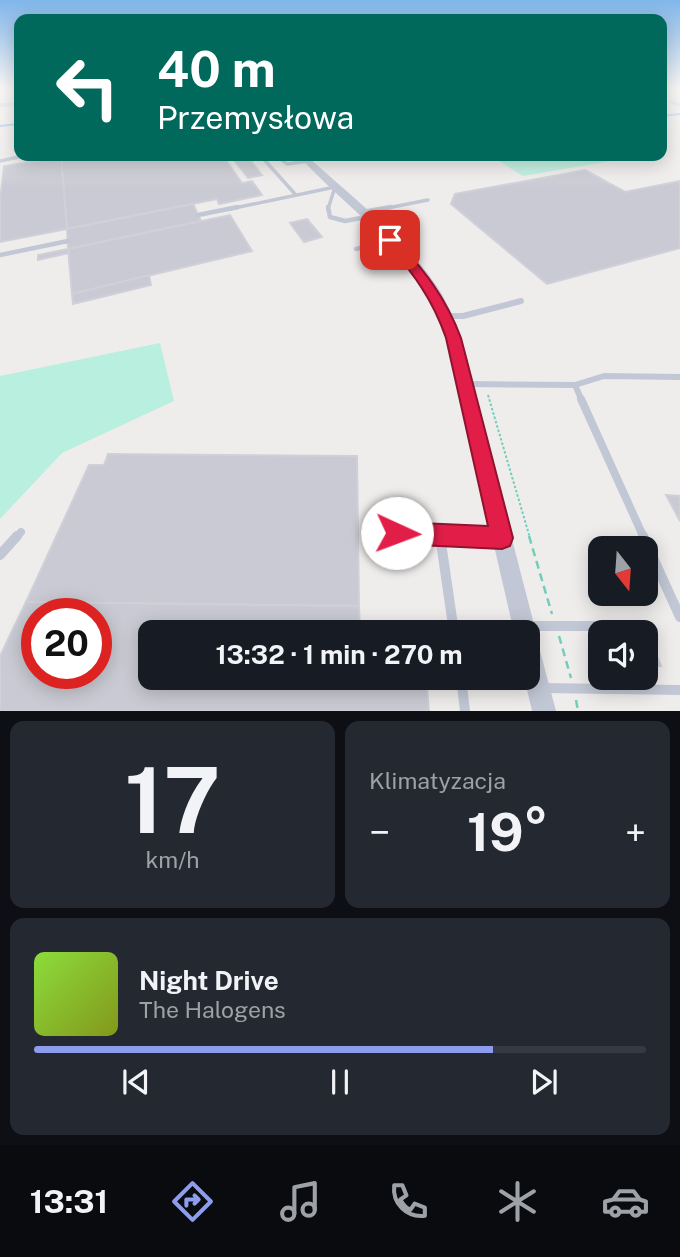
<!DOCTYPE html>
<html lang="pl">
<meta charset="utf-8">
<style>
:root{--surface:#171b24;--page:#242831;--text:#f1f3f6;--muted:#9ea1a6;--line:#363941;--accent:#8e9ced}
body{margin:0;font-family:"Public Sans",sans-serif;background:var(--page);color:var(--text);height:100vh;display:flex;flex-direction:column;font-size:26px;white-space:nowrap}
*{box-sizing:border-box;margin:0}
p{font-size:23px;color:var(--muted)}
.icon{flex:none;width:38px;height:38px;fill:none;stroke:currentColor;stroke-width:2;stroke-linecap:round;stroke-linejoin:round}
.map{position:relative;height:711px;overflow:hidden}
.side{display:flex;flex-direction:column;gap:10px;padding:10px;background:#0d0f14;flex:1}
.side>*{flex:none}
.hud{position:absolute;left:14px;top:14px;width:653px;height:147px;border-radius:14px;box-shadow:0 4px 18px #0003;background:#00695c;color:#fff;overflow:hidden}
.needle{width:46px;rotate:163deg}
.buttons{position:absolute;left:588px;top:536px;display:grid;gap:14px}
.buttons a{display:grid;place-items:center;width:70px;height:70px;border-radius:14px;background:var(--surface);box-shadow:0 4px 18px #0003;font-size:35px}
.speed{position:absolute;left:21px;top:598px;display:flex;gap:14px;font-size:35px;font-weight:700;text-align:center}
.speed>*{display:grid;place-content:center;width:91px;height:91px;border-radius:50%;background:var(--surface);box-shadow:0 4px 18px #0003;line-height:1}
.speed .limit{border:10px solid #d22;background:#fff;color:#111}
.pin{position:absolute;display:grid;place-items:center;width:60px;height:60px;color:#fff;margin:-30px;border-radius:14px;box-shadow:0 4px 10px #0006}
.me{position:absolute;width:77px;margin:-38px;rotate:92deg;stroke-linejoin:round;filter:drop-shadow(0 0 5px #0008)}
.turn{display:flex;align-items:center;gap:24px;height:147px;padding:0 28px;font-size:32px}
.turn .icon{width:91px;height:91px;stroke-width:2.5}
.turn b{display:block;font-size:49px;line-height:60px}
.big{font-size:52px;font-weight:700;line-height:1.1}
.side .tile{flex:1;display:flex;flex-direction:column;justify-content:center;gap:10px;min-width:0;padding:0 24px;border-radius:14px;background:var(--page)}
.side .dial{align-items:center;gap:0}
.dial b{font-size:91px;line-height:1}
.song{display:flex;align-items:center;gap:21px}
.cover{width:84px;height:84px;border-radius:10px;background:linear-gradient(135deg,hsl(90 70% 55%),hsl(70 70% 35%))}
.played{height:7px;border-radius:4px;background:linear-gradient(90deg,var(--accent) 75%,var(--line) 75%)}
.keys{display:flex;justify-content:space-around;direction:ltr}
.heat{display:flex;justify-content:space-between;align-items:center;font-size:38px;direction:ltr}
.side .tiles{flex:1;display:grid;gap:10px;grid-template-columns:1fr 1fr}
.tile:last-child{grid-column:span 2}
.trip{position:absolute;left:138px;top:620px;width:402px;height:70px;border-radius:14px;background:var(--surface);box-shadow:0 4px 18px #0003;font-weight:700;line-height:70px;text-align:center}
.menu{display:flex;height:112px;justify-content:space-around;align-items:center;background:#090b0e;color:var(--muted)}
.menu .icon{width:49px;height:49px}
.menu .current{color:var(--accent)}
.menu b{font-size:32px;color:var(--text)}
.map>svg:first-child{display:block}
</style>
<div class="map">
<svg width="680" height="711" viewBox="0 0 680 711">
<rect width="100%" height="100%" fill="#efedec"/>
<g fill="#b9efde">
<path d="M491,156H640L523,176Z"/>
<path d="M160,343L174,401L62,453L0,519V376Z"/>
</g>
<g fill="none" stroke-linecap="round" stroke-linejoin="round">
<g stroke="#84b8ed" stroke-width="2">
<path d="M662,116L680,114"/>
<path d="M0,126L19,124"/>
</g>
</g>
<g fill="#c9cad3" stroke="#d0d0d9" stroke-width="2" fill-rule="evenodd">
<path d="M61,156H223L242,183L252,181L262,195L219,204L217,199L67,229Z"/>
<path d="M231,156H247L262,175L248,178Z"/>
<path d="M61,157L67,229L0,242V201L4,166Z"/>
<path d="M585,170L625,192L680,181V248L547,284L451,204L455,194Z"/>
<path d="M193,204L201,221L68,249L67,229Z"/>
<path d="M230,215L252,251L72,294L68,249Z"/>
<path d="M307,219L322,237L304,242L290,223Z"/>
<path d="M68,249L69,253L38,260V255Z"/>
<path d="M149,275L151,285L73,304L72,294Z"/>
<path d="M108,454L357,456L359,606L26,602L89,465H104Z"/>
<path d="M666,495L680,496V521Z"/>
<path d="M26,602L359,606L360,632H150V677H426L429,711H0V656ZM37,614H96V674H37Z"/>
<path d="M646,654H656L661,666H646Z"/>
</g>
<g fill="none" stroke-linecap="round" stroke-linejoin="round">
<path stroke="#70cebb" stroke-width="2" stroke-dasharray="2.5 2" stroke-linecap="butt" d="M488,395L530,538"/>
<g stroke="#70cebb" stroke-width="2.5" stroke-dasharray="8 5" stroke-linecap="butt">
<path d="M529,536L552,614"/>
<path d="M559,636L571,678"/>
<path d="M576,700L578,711"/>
</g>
<g stroke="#c2c7d5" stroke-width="3.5">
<path d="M261,156L295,194"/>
<path d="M277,156L287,164L309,161"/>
<path d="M0,161L23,156"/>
<path d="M230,209L335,187L328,209"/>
<path d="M382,209L428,200"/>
</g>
<g stroke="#c2c7d5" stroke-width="4.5">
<path d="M328,207L330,217L345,221L366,217"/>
<path d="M363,212L391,207"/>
<path d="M198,215L238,207"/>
<path d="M356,249L390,241"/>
<path d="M0,255L68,241"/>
</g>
<g stroke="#c2c7d5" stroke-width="6">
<path d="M445,316H463L521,301"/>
<path d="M466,384L575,385L604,376L680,377"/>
<path d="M575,385L582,401"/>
</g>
<g stroke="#c2c7d5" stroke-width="8">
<path d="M581,399L644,538"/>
<path d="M397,533L493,538"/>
<path d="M440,535V538"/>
<path d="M16,538L21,532"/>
</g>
<g stroke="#c2c7d5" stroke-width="10">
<path d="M440,536L454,632"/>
<path d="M457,536L500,538"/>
<path d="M643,536L680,617"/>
<path d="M0,555L17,536"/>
<path d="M529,626H605"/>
<path d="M461,677L465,711"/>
<path d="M542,688L680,690"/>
</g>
<path fill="#c2c7d5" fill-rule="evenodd" d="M668,100L680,103V107L668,102Z"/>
<g fill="#c2c7d5" fill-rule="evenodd">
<path d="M19,102V106L0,107V103Z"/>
<path d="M299,156H307C352,197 404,237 438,288C448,303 454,321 460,338L536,632L534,638L539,647L556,711H532L524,677H528V632H514L446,338C441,321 436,303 426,288C392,236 340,202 299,156Z"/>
</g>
</g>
<linearGradient id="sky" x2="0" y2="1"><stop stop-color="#80b6ea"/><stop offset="0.47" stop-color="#f8f7f6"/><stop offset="1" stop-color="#f8f7f6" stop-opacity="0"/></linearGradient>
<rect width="680" height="188" fill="url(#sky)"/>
<path fill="#e11d48" stroke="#92132f" stroke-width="2" d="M386,238H394C424,269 446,298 461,338L513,538L510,546L502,549L397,544L389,541L386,533L389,526L397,522L488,526L446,338C433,300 413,272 386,243Z"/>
</svg>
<div class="buttons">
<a><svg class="needle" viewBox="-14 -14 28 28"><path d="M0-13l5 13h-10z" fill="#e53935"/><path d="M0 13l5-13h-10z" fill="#9ea1a6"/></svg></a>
<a><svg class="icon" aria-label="sound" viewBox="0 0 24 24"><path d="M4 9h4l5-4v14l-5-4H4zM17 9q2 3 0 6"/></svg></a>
</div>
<div class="speed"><div class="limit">20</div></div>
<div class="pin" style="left:390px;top:240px;background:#d93025"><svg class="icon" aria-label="arrive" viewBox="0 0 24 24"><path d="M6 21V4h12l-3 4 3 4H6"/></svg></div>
<svg class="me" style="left:397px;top:533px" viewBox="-20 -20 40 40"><circle r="19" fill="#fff"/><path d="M0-13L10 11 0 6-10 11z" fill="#e11d48"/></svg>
<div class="trip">13:32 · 1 min · 270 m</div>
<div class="hud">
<div class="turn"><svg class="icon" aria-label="left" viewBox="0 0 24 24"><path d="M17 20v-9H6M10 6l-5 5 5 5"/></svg><div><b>40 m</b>Przemysłowa</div></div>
</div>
</div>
<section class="side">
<div class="tiles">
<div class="tile dial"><b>17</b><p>km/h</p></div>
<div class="tile"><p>Klimatyzacja</p>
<div class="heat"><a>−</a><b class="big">19°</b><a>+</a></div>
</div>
<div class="tile">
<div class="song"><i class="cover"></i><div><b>Night Drive</b><p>The Halogens</p></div></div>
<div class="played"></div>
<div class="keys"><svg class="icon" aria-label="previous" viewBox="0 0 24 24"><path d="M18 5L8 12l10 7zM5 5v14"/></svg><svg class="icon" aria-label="pause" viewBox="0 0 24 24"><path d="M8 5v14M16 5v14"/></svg><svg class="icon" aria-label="next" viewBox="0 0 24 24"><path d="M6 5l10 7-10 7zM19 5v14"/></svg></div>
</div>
</div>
</section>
<nav class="menu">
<b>13:31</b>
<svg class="icon current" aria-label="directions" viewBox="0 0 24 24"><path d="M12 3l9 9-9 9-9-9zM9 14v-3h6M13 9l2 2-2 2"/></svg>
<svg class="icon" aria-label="music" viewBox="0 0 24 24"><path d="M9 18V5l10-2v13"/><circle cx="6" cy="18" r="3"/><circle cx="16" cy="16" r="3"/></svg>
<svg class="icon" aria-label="phone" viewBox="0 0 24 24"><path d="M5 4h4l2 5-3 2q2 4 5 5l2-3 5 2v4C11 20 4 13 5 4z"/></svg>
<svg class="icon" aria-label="climate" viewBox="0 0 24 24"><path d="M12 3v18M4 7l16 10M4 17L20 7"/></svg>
<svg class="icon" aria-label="car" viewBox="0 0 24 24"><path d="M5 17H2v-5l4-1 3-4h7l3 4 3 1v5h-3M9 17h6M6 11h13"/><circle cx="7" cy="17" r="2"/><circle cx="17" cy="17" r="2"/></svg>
</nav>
